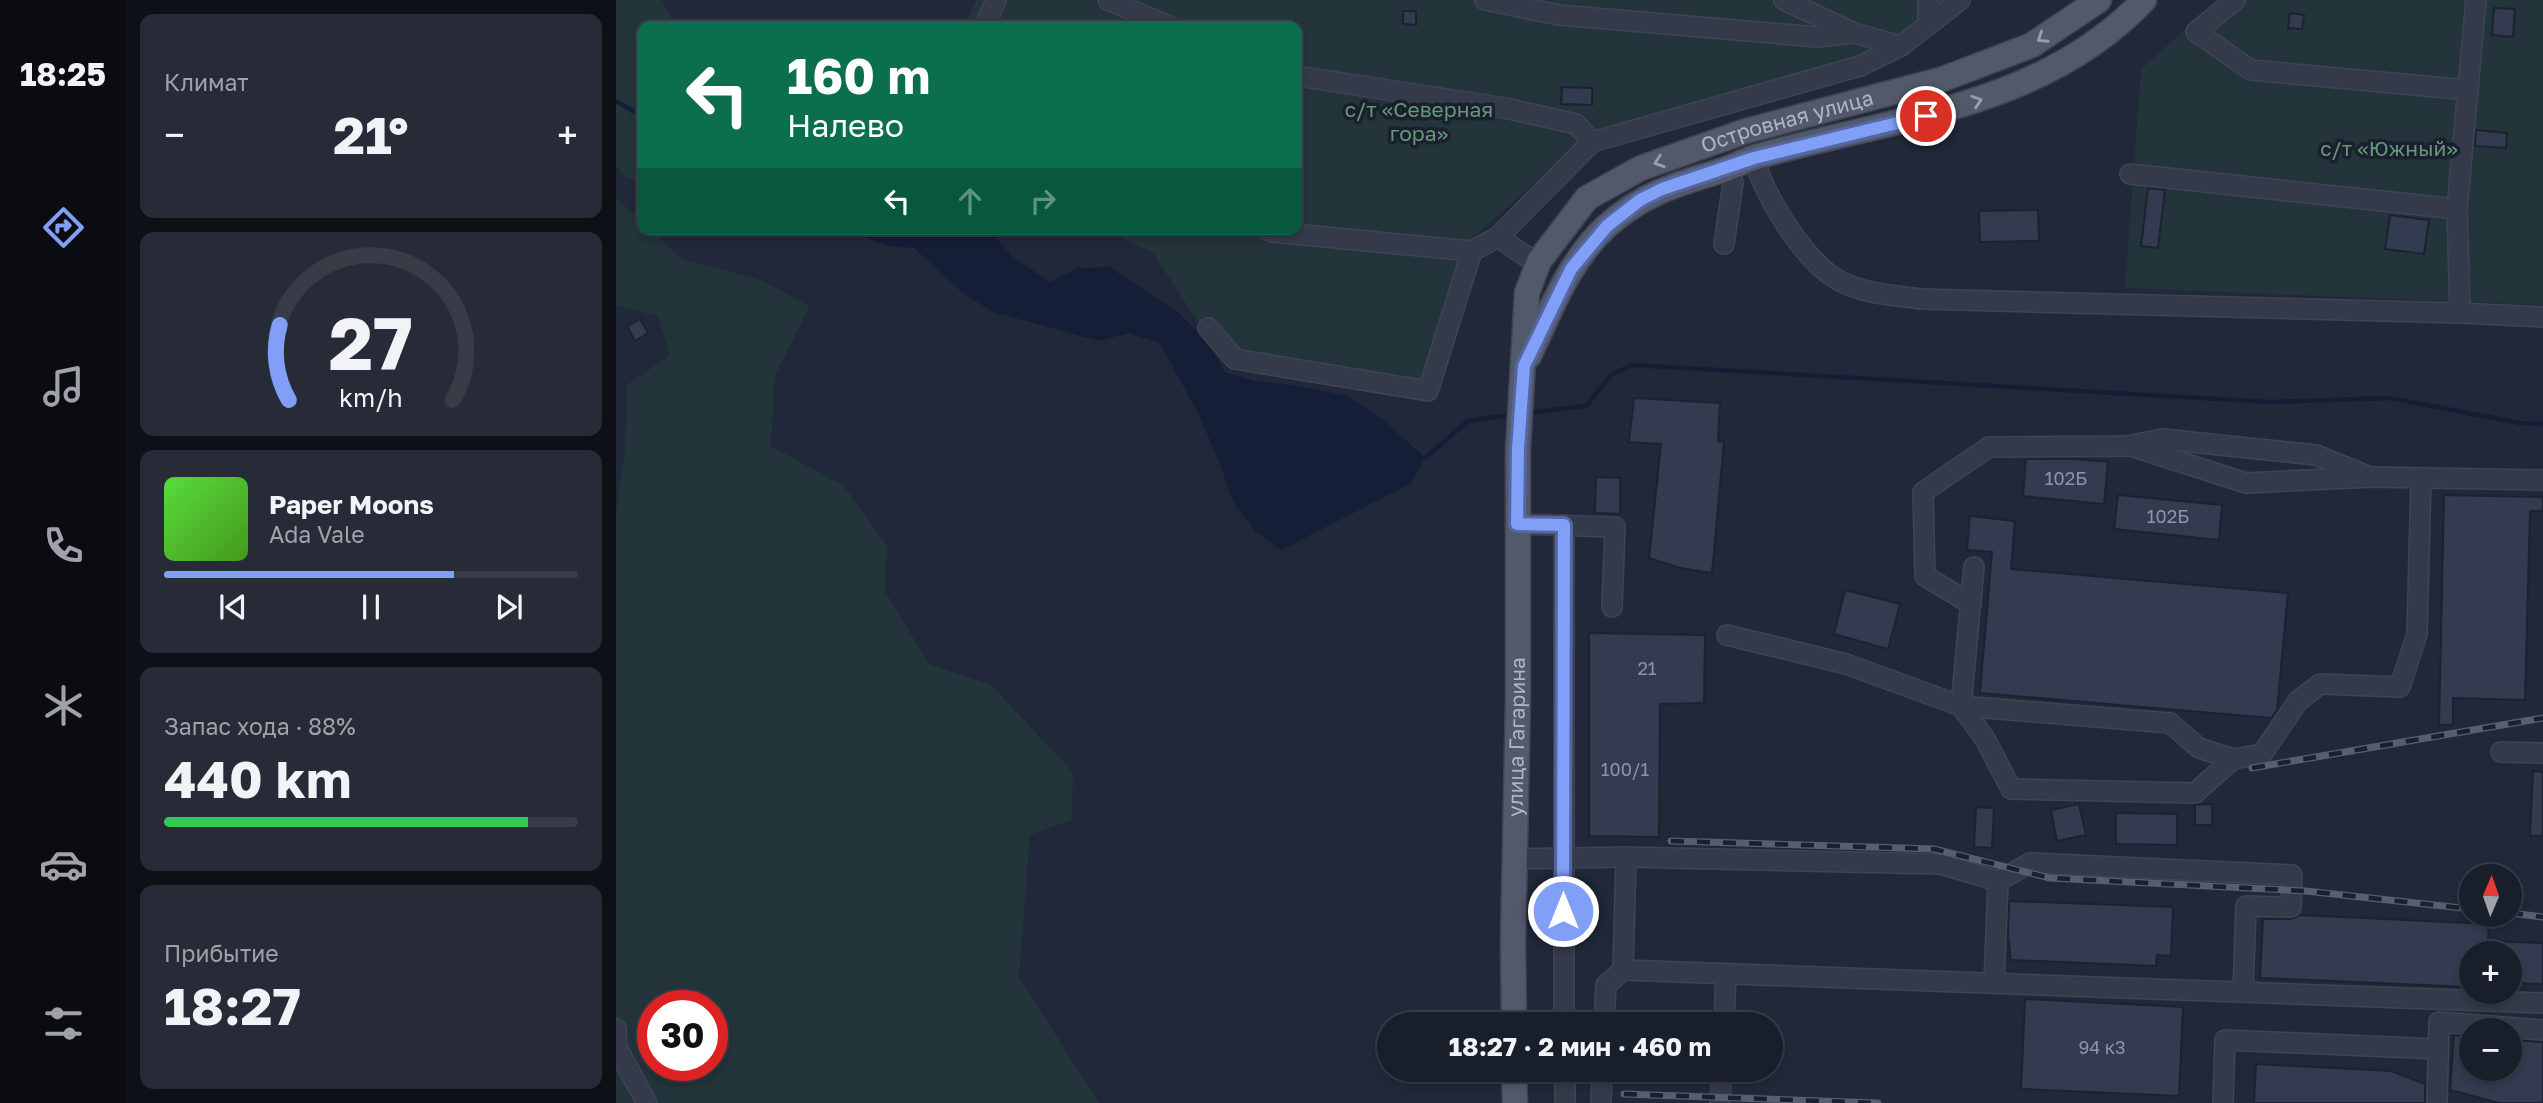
<!DOCTYPE html>
<html lang="ru">
<meta charset="utf-8">
<style>
:root{--surface:#191e2b;--page:#262b37;--text:#f1f3f6;--muted:#9fa2a9;--line:#373c47;--accent:#829ff8}
body{margin:0;font-family:"Golos Text",sans-serif;background:var(--page);color:var(--text);height:100vh;display:flex;flex-direction:column;font-size:26px;white-space:nowrap}
*{box-sizing:border-box;margin:0}
p{font-size:23px;color:var(--muted)}
.icon{flex:none;width:38px;height:38px;fill:none;stroke:currentColor;stroke-width:2;stroke-linecap:round;stroke-linejoin:round}
.map{position:relative;flex:1;overflow:hidden}
.side{display:flex;flex-direction:column;gap:14px;padding:14px;background:#0e1018;width:490px}
.side>*{flex:none}
.guide{position:absolute;left:21px;top:21px;width:665px;height:214px;border-radius:14px;box-shadow:0 4px 10px #0003,0 0 0 2px var(--line);background:#0b6e4f;color:#fff;overflow:hidden}
.needle{width:46px;rotate:2deg}
.controls{position:absolute;left:1843px;top:864px;display:grid;gap:14px}
.controls a{display:grid;place-items:center;width:63px;height:63px;border-radius:50%;background:var(--surface);box-shadow:0 4px 10px #0003,0 0 0 2px var(--line);font-size:35px}
.speed{position:absolute;left:21px;top:990px;display:flex;gap:14px;font-size:35px;font-weight:700;text-align:center}
.speed>*{display:grid;place-content:center;width:91px;height:91px;border-radius:50%;background:var(--surface);box-shadow:0 4px 10px #0003,0 0 0 2px var(--line);line-height:1}
.speed .limit{border:10px solid #d22;background:#fff;color:#111}
.pin{position:absolute;display:grid;place-items:center;width:60px;height:60px;color:#fff;margin:-30px;border:4px solid #fff;border-radius:50%;box-shadow:0 2px 7px #0007}
.me{position:absolute;width:77px;margin:-38px;rotate:0deg;stroke-linejoin:round;filter:drop-shadow(0 0 5px #0008)}
.turn{display:flex;align-items:center;gap:24px;height:147px;padding:0 35px;font-size:32px}
.turn .icon{width:91px;height:91px;stroke-width:2.5}
.turn b{display:block;font-size:49px;line-height:60px}
.lanes{display:flex;align-items:center;height:66px;padding:0 35px;background:#0003;justify-content:center;gap:35px;direction:ltr}
.lanes .off{opacity:.35}
.big{font-size:52px;font-weight:700;line-height:1.1}
.side .widget{flex:1;display:flex;flex-direction:column;justify-content:center;gap:10px;min-width:0;padding:0 24px;border-radius:14px;background:var(--page)}
.side .dial{align-items:center;gap:0}
.dial svg{height:182px;overflow:visible;fill:none;stroke:var(--line);stroke-width:7;stroke-linecap:round;text-anchor:middle}
.dial text{fill:var(--text);stroke:none}
.song{display:flex;align-items:center;gap:21px}
.cover{width:84px;height:84px;border-radius:10px;background:linear-gradient(135deg,hsl(110 70% 55%),hsl(100 70% 35%))}
.played{height:7px;border-radius:4px;background:linear-gradient(90deg,var(--accent) 70%,var(--line) 70%)}
.keys{display:flex;justify-content:space-around;direction:ltr}
.heat{display:flex;justify-content:space-between;align-items:center;font-size:38px;direction:ltr}
.charge{height:10px;border-radius:5px;background:linear-gradient(90deg,#34c759 88%,var(--line) 0)}
.trip{position:absolute;left:761px;top:1012px;width:406px;height:70px;border-radius:35px;background:var(--surface);box-shadow:0 4px 10px #0003,0 0 0 2px var(--line);font-weight:700;line-height:70px;text-align:center}
main{display:flex;flex:1;min-height:0}
.tab-bar{display:flex;flex-direction:column;width:126px;justify-content:space-around;align-items:center;background:#0a0c11;color:var(--muted)}
.tab-bar .icon{width:49px;height:49px}
.tab-bar .current{color:var(--accent)}
.tab-bar b{font-size:32px;color:var(--text)}
.map>svg:first-child{display:block}
</style>
<main>
<nav class="tab-bar">
<b>18:25</b>
<svg class="icon current" aria-label="directions" viewBox="0 0 24 24"><path d="M12 3l9 9-9 9-9-9zM9 14v-3h6M13 9l2 2-2 2"/></svg>
<svg class="icon" aria-label="music" viewBox="0 0 24 24"><path d="M9 18V5l10-2v13"/><circle cx="6" cy="18" r="3"/><circle cx="16" cy="16" r="3"/></svg>
<svg class="icon" aria-label="phone" viewBox="0 0 24 24"><path d="M5 4h4l2 5-3 2q2 4 5 5l2-3 5 2v4C11 20 4 13 5 4z"/></svg>
<svg class="icon" aria-label="climate" viewBox="0 0 24 24"><path d="M12 3v18M4 7l16 10M4 17L20 7"/></svg>
<svg class="icon" aria-label="car" viewBox="0 0 24 24"><path d="M5 17H2v-5l4-1 3-4h7l3 4 3 1v5h-3M9 17h6M6 11h13"/><circle cx="7" cy="17" r="2"/><circle cx="17" cy="17" r="2"/></svg>
<svg class="icon" aria-label="filters" viewBox="0 0 24 24"><path d="M4 7h16M4 17h16"/><circle cx="9" cy="7" r="2"/><circle cx="15" cy="17" r="2"/></svg>
</nav>
<section class="side">
<div class="widget"><p>Климат</p>
<div class="heat"><a>−</a><b class="big">21°</b><a>+</a></div>
</div>
<div class="widget dial"><svg viewBox="0 0 100 80">
<path d="M14 69A42 42 0 1 1 86 69"/>
<path d="M14 69A42 42 0 0 1 10 36" stroke="#829ff8"/>
<text x="50" y="56" font-size="32" font-weight="700">27</text>
<text x="50" y="72" font-size="11">km/h</text>
</svg></div>
<div class="widget">
<div class="song"><i class="cover"></i><div><b>Paper Moons</b><p>Ada Vale</p></div></div>
<div class="played"></div>
<div class="keys"><svg class="icon" aria-label="previous" viewBox="0 0 24 24"><path d="M18 5L8 12l10 7zM5 5v14"/></svg><svg class="icon" aria-label="pause" viewBox="0 0 24 24"><path d="M8 5v14M16 5v14"/></svg><svg class="icon" aria-label="next" viewBox="0 0 24 24"><path d="M6 5l10 7-10 7zM19 5v14"/></svg></div>
</div>
<div class="widget"><p>Запас хода · 88%</p><b class="big">440 km</b><div class="charge"></div></div>
<div class="widget"><p>Прибытие</p><b class="big">18:27</b></div>
</section>
<div class="map">
<svg width="1927" height="1103" viewBox="0 0 1927 1103">
<rect width="100%" height="100%" fill="#212839"/>
<g fill="#23343a" fill-rule="evenodd">
<path d="M0,0H46L59,26H26V184L10,178L0,166Z"/>
<path d="M360,0H1330L1285,33L1239,58L976,132L850,244L805,399L615,365L574,310L537,253L487,229H681V26H348Z"/>
<path d="M1602,0H1927V305L1509,288L1525,69Z"/>
<path d="M0,198L26,222V229H34L66,259L142,279L194,306L159,375L155,446L228,486L271,546L269,591L313,664L375,685L457,772L456,820L414,835L403,977L483,1103H0V514L9,448L11,385L54,355L42,316L0,305ZM37,1006H96V1066H37Z"/>
</g>
<path fill="#151e37" d="M240,229H320L327,237L339,229H366L377,235L397,257L434,282L461,268L493,267L562,312L590,340L609,372L638,381L678,385L732,396L768,420L809,458L794,484L665,550L639,531L617,502L604,464L583,415L544,343L513,333L483,341L377,312L347,293L298,248L271,246L241,233Z"/>
<g fill="none" stroke-linecap="round" stroke-linejoin="round">
<g stroke="#151e37" stroke-width="4.5">
<path d="M0,101L26,116"/>
<path d="M911,413L970,406L996,374L1017,365L1654,402L1774,398L1904,423L1927,424"/>
<path d="M809,458L852,421L895,415"/>
</g>
</g>
<g fill="#333b50" stroke="#1c2230" stroke-width="2">
<path d="M1878,8L1899,9L1897,37L1876,35Z"/>
<path d="M787,11H800V25L787,24Z"/>
<path d="M1674,13L1688,15L1686,29L1672,28Z"/>
<path d="M946,87L976,88V105L945,104Z"/>
<path d="M1860,130L1891,133L1890,148L1859,146Z"/>
<path d="M1532,188L1549,190L1542,248L1525,246Z"/>
<path d="M1422,210L1423,241L1364,242L1363,211Z"/>
<path d="M1774,215L1813,220L1808,254L1769,249Z"/>
<path d="M24,319L32,333L19,341L11,326Z"/>
<path d="M1018,398L1104,403L1102,441L1108,442L1096,573L1064,568L1033,558L1045,444L1013,442Z"/>
<path d="M1410,459H1458L1492,462L1488,504L1407,496Z"/>
<path d="M980,477L1004,478V514L979,513Z"/>
<path d="M1502,495L1606,505L1603,540L1498,529Z"/>
<path d="M1828,495L1927,497V511H1914L1909,700L1837,698V725H1823Z"/>
<path d="M1354,516L1399,521L1395,569L1672,593L1661,710L1655,718L1364,693L1376,552L1351,550Z"/>
<path d="M1229,590L1284,604L1272,649L1218,634Z"/>
<path d="M973,633L1089,635L1088,703L1044,704L1043,837L973,836Z"/>
<path d="M1917,771L1927,772V836H1914Z"/>
<path d="M1463,804L1470,835L1441,841L1435,810Z"/>
<path d="M1596,804V825H1579V805Z"/>
<path d="M1360,807L1378,808L1376,848L1358,847Z"/>
<path d="M1500,813L1561,814V845L1500,844Z"/>
<path d="M1393,901L1557,907L1555,956L1541,955L1540,966L1395,960L1392,935Z"/>
<path d="M1684,915L1873,924L1872,941L1927,943V984L1894,983V954H1855V987L1644,978L1647,919H1675Z"/>
<path d="M1409,999L1567,1007L1563,1096L1405,1089Z"/>
<path d="M1838,1035L1855,1037V1069H1894V1040L1927,1042V1103H1883L1834,1090Z"/>
<path d="M1640,1064L1775,1071L1809,1084V1103H1638Z"/>
</g>
<g fill="none" stroke-linecap="round" stroke-linejoin="round">
<defs>
<g id="minor">
<path d="M492,0L553,26"/>
<path d="M869,0L943,15L1202,37L1238,33"/>
<path d="M1168,0L1238,33L1285,46"/>
<path d="M1312,0V23"/>
<path d="M1619,0L1580,32L1635,70L1852,90"/>
<path d="M369,26L380,0"/>
<path d="M681,76L889,108L960,124L976,142"/>
<path d="M1138,158C1148,195 1187,260 1222,280C1247,294 1277,295 1305,299L1844,313L1927,317"/>
<path d="M1514,174L1841,209"/>
<path d="M650,229L656,232L856,251L882,237L976,142L1244,66L1285,46L1344,0"/>
<path d="M882,237L908,255L923,261"/>
<path d="M1108,244L1117,183L1113,168"/>
<path d="M1844,313L1841,209L1860,0"/>
<path d="M592,328L619,359L812,391L856,251"/>
<path d="M1516,445L1546,439L1700,455L1747,474"/>
<path d="M901,524L999,527L996,607"/>
<path d="M1358,567L1345,706L1369,739L1395,789L1579,793L1617,759"/>
<path d="M1355,604L1309,576L1307,492L1373,447L1515,446L1630,483L1755,477L1927,480"/>
<path d="M1111,635L1230,664L1345,706L1554,723L1583,748L1617,759L1646,754L1682,701L1704,684L1784,687L1801,634L1805,479"/>
<path d="M1885,752L1927,753"/>
<path d="M899,859L1010,857"/>
<path d="M1382,881L1414,863L1676,875L1675,907L1630,906L1627,992"/>
<path d="M1007,970L1010,857L1324,864L1382,881L1378,983"/>
<path d="M948,1024V525"/>
<path d="M988,1024L990,985L1007,970L1927,1003"/>
<path d="M1108,1024L1110,974"/>
<path d="M0,1029L1,1048L31,1103"/>
<path d="M949,1069V1103"/>
<path d="M985,1103L986,1069"/>
<path d="M1104,1103L1106,1069"/>
<path d="M1607,1103L1609,1040L1822,1049"/>
<path d="M1821,1103L1823,1022L1927,1030"/>
</g>
<g id="major">
<path d="M913,356C935,310 953,260 992,225C1030,191 1064,184 1110,169C1120,165 1130,160 1140,157C1275,118 1426,108 1528,0"/>
<path id="s1" d="M898,1024L897,943L902,699V449L911,293L923,261L971,198L1025,168L1130,131L1327,79L1416,45L1483,0"/>
<path d="M898,1069L899,1103"/>
</g>
</defs>
<use href="#minor" stroke="#3e4453" stroke-width="22"/>
<use href="#major" stroke="#3e4453" stroke-width="27"/>
<use href="#minor" stroke="#353a4a" stroke-width="19"/>
<use href="#major" stroke="#52596a" stroke-width="24"/>
<defs>
<g id="rail">
<path d="M1636,768L1927,718"/>
<path d="M1055,841L1318,849L1434,878L1690,891L1855,909"/>
<path d="M1894,913L1927,917"/>
<path d="M1008,1094L1262,1103"/>
</g>
</defs>
<use href="#rail" stroke="#565e71" stroke-width="7"/>
<use href="#rail" stroke="#1a202e" stroke-width="4.5" stroke-dasharray="13" stroke-linecap="butt"/>
</g>
<defs><path id="oneway-chevron" d="M-2-3.5L2.5 0L-2 3.5" fill="none" stroke-width="1.6" stroke-linecap="round" stroke-linejoin="round" transform="scale(1.75)"/></defs>
<g stroke="#989eaf">
<use href="#oneway-chevron" transform="translate(1426 38) rotate(147)"/>
<use href="#oneway-chevron" transform="translate(1361 101) rotate(-18)"/>
<use href="#oneway-chevron" transform="translate(1043 162) rotate(161)"/>
</g>
<g fill="none" stroke-linecap="round" stroke-linejoin="round">
<defs>
<path id="route" d="M947,911L948,525L901,524L902,449L908,366L955,269L991,226L1024,200L1046,189L1138,158L1310,116"/>
</defs>
<use href="#route" stroke="#5467a1" stroke-width="18"/>
<use href="#route" stroke="#829ff8" stroke-width="12"/>
</g>
<g text-anchor="middle" stroke-width="7" stroke-linejoin="round" paint-order="stroke">
<g font-size="18" fill="#8e94a6">
<text x="1450" y="485">102Б</text>
<text x="1552" y="523">102Б</text>
<text x="1031" y="675">21</text>
<text x="1009" y="776">100/1</text>
<text x="1486" y="1054">94 к3</text>
</g>
<g font-size="21" fill="#669778" stroke="#1a202e">
<text x="803" y="117">с/т «Северная<tspan x="803" dy="24">гора»</tspan></text>
<text x="1773" y="156">с/т «Южный»</text>
</g>
<g font-size="21" fill="#afb5c6" stroke="#1a202e">
<text dy="7" stroke="none"><textPath href="#s1" startOffset="1060">Островная улица</textPath></text>
<text dy="7" stroke="none"><textPath href="#s1" startOffset="287">улица Гагарина</textPath></text>
</g>
</g>
</svg>
<div class="controls">
<a><svg class="needle" viewBox="-14 -14 28 28"><path d="M0-13l5 13h-10z" fill="#e53935"/><path d="M0 13l5-13h-10z" fill="#9fa2a9"/></svg></a>
<a>+</a>
<a>−</a>
</div>
<div class="speed"><div class="limit">30</div></div>
<div class="pin" style="left:1310px;top:116px;background:#d93025"><svg class="icon" aria-label="arrive" viewBox="0 0 24 24"><path d="M6 21V4h12l-3 4 3 4H6"/></svg></div>
<svg class="me" style="left:947px;top:911px" viewBox="-20 -20 40 40"><circle r="17" fill="#829ff8" stroke="#fff" stroke-width="3"/><path d="M0-11L8 9 0 5-8 9z" fill="#fff"/></svg>
<div class="trip">18:27 · 2 мин · 460 m</div>
<div class="guide">
<div class="turn"><svg class="icon" aria-label="left" viewBox="0 0 24 24"><path d="M17 20v-9H6M10 6l-5 5 5 5"/></svg><div><b>160 m</b>Налево</div></div>
<div class="lanes"><svg class="icon" aria-label="left" viewBox="0 0 24 24"><path d="M17 20v-9H6M10 6l-5 5 5 5"/></svg><svg class="icon off" aria-label="ahead" viewBox="0 0 24 24"><path d="M12 20V5M6 11l6-6 6 6"/></svg><svg class="icon off" aria-label="right" viewBox="0 0 24 24"><path d="M7 20v-9h11M14 6l5 5-5 5"/></svg></div>
</div>
</div>
</main>
